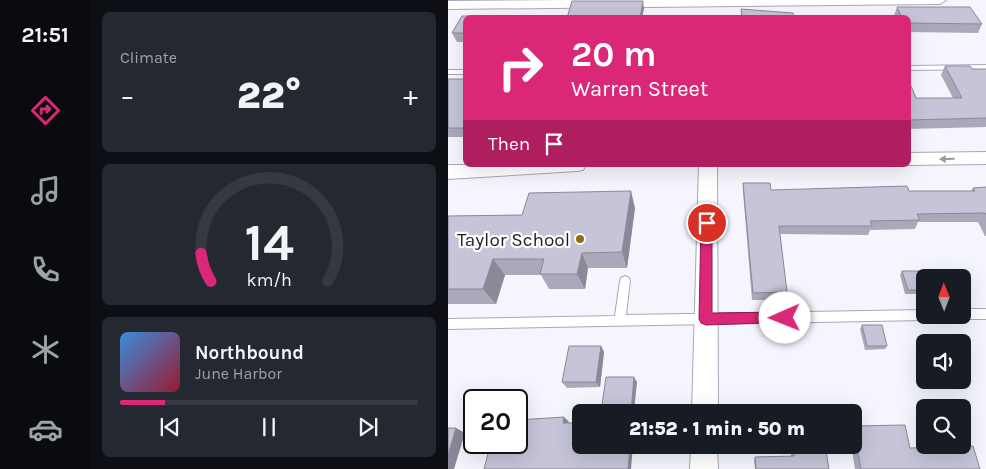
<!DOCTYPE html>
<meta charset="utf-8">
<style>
:root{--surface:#171b24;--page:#242831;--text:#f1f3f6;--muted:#9ea1a6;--line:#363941;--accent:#db2777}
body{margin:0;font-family:Karla,sans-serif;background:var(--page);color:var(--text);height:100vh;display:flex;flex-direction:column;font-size:19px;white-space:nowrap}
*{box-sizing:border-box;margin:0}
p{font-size:16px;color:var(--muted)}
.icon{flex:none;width:28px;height:28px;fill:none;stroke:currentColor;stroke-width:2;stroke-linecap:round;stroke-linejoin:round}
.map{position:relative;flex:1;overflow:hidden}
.panel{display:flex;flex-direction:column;gap:12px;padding:12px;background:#0d0f14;width:358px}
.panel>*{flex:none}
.guide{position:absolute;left:15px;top:15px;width:448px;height:152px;border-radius:8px;box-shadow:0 5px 20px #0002;background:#db2777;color:#fff;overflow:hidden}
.needle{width:32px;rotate:359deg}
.buttons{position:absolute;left:468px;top:269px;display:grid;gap:10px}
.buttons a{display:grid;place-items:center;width:55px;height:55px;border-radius:8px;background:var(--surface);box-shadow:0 5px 20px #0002;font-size:25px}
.speed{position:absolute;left:15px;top:389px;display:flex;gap:10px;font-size:25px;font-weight:700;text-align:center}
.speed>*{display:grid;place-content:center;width:65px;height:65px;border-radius:50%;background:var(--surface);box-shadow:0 5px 20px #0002;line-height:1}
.speed .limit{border:2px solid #111;border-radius:8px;background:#fff;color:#111}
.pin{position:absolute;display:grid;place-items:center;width:42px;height:42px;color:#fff;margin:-21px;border:2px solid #fff;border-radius:50%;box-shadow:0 1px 5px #0007}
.me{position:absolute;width:55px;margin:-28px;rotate:269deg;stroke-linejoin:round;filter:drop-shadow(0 0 4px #0008)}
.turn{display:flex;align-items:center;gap:18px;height:105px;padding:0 25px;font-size:22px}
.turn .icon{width:65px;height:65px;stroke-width:2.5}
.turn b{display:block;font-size:35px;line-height:42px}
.then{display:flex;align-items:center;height:48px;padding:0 25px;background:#0003;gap:10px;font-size:19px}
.big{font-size:38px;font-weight:800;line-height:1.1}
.panel .card{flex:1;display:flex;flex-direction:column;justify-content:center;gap:8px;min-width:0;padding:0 18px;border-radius:8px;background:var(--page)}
.panel .dial{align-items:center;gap:0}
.dial svg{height:130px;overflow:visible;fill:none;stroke:var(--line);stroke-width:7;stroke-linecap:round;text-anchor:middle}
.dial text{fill:var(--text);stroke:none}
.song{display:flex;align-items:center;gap:15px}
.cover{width:60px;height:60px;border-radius:8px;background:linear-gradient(135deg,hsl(210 70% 55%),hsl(350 70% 35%))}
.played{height:5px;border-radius:2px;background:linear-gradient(90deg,var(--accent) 15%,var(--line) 15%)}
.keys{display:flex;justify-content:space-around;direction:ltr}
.heat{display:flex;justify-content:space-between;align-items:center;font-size:28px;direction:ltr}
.trip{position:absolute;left:124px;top:404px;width:290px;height:50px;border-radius:8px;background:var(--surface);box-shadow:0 5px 20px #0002;font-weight:800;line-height:50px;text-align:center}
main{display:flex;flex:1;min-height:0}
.tabs{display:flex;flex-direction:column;width:90px;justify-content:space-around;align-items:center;background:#090b0e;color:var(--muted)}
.tabs .icon{width:35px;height:35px}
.tabs .current{color:var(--accent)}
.tabs b{font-size:22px;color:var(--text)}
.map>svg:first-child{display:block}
</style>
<main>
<nav class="tabs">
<b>21:51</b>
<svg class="icon current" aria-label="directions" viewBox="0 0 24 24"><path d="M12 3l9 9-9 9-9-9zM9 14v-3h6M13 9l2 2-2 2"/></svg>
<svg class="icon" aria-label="music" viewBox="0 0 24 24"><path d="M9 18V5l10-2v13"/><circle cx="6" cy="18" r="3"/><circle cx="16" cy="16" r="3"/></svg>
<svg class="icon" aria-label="phone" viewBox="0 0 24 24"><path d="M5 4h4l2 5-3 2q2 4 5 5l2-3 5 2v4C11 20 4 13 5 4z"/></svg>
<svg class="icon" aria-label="climate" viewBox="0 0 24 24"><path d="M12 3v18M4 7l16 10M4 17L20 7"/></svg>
<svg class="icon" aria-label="car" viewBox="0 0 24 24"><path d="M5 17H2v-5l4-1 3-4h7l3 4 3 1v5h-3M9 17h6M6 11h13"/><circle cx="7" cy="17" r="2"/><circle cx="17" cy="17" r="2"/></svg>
</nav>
<section class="panel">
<div class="card"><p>Climate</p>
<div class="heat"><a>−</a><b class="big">22°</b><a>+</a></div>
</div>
<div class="card dial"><svg viewBox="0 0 100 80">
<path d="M14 69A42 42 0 1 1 86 69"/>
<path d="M14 69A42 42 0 0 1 8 52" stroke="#db2777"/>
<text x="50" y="56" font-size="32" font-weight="700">14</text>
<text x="50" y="72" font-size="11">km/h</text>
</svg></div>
<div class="card">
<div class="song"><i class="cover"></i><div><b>Northbound</b><p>June Harbor</p></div></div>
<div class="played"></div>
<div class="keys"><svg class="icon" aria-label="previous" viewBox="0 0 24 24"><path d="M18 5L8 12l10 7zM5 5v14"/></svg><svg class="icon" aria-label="pause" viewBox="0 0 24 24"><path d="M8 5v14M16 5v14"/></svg><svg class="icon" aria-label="next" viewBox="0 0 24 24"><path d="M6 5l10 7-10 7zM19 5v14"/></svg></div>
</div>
</section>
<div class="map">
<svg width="539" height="469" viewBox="0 0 539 469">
<rect width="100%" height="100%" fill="#f5f5fe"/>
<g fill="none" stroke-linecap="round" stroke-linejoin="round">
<defs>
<g id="service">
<path d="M539,65V69L460,70V66Z"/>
<rect x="0" y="70" width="18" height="4"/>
<path d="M177,276L181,278L182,281L178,315L476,310V315H482L480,319L476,320L0,329V319L167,316L172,281L173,278Z"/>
<path d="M514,309H539V319H514L510,318L509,315H514Z"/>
</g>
<g id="minor">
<path d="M122,0H498L492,4L0,9V1Z"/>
<path d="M539,152V164L460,165H459L460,153Z"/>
<path d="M0,165H138L135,170L129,171L0,179Z"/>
<path d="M251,165H269L270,412H244Z"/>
<path d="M243,445H269L270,469H242Z"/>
</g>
</defs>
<use href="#service" stroke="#a8a7bb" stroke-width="2"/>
<use href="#minor" stroke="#a8a7bb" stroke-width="2"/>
<use href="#service" fill="#fff" fill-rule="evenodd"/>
<use href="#minor" fill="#fff" fill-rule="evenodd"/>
</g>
<g fill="#a9a9ba">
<path d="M449,7L534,24L530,33L460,32V18H446V16Z"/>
<path d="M14,16H33L34,18H18V42H9L4,33Z"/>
<path d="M497,66L524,69H539V127L460,129V79L468,98H505L493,75Z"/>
<rect x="0" y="79" width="18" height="58"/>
<path d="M295,183L323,190L461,191H523L525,188L539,187V236H537L530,222H470L467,229L422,230L420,235L332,234L339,292L337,300H304L295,192Z"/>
<path d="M187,208L179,268H140L137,289H101L93,275H57L48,304H0V216L74,215Z"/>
<path d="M454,271L476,278V294H457L452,275Z"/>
<path d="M414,325L439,346L437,349L417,350L412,329Z"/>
<path d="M153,346L156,352L152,387L119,388L114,382Z"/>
<path d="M405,426L462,448L532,469H407L403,445H405Z"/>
<path d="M342,445H377L381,469H307L306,461L307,457L343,456Z"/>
</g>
<g fill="#8a8997">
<path d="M195,1L196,9L194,18H192Z"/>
<path d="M183,191L187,208L179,268L174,252Z"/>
<path d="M134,253L140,268L137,289L129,274Z"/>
<path d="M45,259L57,275L48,304L35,289Z"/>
<path d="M153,346L156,352L152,387L148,382Z"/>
<path d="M186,377L189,382L186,412H183Z"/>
<path d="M116,417L121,422V428L115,423Z"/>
<path d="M8,428L17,433L6,469H0V455Z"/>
<path d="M182,445H185L183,469H180Z"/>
</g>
<g fill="#c5c4d8" stroke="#8a8997">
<path d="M124,1H195L192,18H119Z"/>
<path d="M449,7H522L534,24L460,23V18H454Z"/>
<path d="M293,9L345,13L346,18H294Z"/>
<path d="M14,16H33L32,18H18V33H4Z"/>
<path d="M497,66H522L524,69H539V118L460,120V79L468,98H514Z"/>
<rect x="0" y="79" width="18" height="49"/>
<path d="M295,183H322L323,190L459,186L461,191H527L525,188L539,187V216L537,213L469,214L472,220L422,221L424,226H331L339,292L305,293Z"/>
<path d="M183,191L174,252L134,253L129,274H92L96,259H45L35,289H0V216L74,215L81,193Z"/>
<path d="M454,271H475L477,278H476V290H460Z"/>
<path d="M414,325H434L439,346H419Z"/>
<path d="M121,346H153L148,382H114Z"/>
<path d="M158,377H186L183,412H153Z"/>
<path d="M116,417L115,423H132V445H182L180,469H36L43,442H69V420Z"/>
<path d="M457,425L462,448L525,446L532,469H413L405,426Z"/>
<path d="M0,428H8L0,455Z"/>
<path d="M345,445H377L381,469H308L307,457L346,456Z"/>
</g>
<defs><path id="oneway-solid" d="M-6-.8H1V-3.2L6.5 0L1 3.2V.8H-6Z" transform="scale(1.25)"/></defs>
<use fill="#9a9a9d" href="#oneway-solid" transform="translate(499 159) rotate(179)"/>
<path fill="#db2777" stroke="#8e194d" d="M259,218L264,223V313L337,312L342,313L344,318L342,322L258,325L253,323L251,319L253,223Z"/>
<circle fill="#956b16" stroke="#fff" stroke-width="2" cx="132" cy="239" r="5"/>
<g text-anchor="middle" stroke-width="4.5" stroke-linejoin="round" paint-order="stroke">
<g font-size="19" fill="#1f1e26" stroke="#fff" text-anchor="end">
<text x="122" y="246">Taylor School</text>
</g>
</g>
</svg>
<div class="buttons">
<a><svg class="needle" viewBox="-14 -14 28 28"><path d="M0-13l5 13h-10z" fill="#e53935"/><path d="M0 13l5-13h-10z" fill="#9ea1a6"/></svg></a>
<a><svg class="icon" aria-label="sound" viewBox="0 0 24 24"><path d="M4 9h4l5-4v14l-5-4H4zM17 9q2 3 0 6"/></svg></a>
<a><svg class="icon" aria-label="search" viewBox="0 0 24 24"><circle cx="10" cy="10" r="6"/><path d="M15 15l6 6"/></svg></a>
</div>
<div class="speed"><div class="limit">20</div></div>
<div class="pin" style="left:259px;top:223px;background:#d93025"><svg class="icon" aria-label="arrive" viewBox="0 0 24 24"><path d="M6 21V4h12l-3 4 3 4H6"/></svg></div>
<svg class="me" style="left:337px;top:318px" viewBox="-20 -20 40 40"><circle r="19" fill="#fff"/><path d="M0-13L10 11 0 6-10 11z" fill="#db2777"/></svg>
<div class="trip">21:52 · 1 min · 50 m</div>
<div class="guide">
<div class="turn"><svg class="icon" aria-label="right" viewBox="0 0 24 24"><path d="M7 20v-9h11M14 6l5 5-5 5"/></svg><div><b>20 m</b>Warren Street</div></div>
<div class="then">Then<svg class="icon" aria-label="arrive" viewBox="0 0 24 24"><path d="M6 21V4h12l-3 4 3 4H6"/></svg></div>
</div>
</div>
</main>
